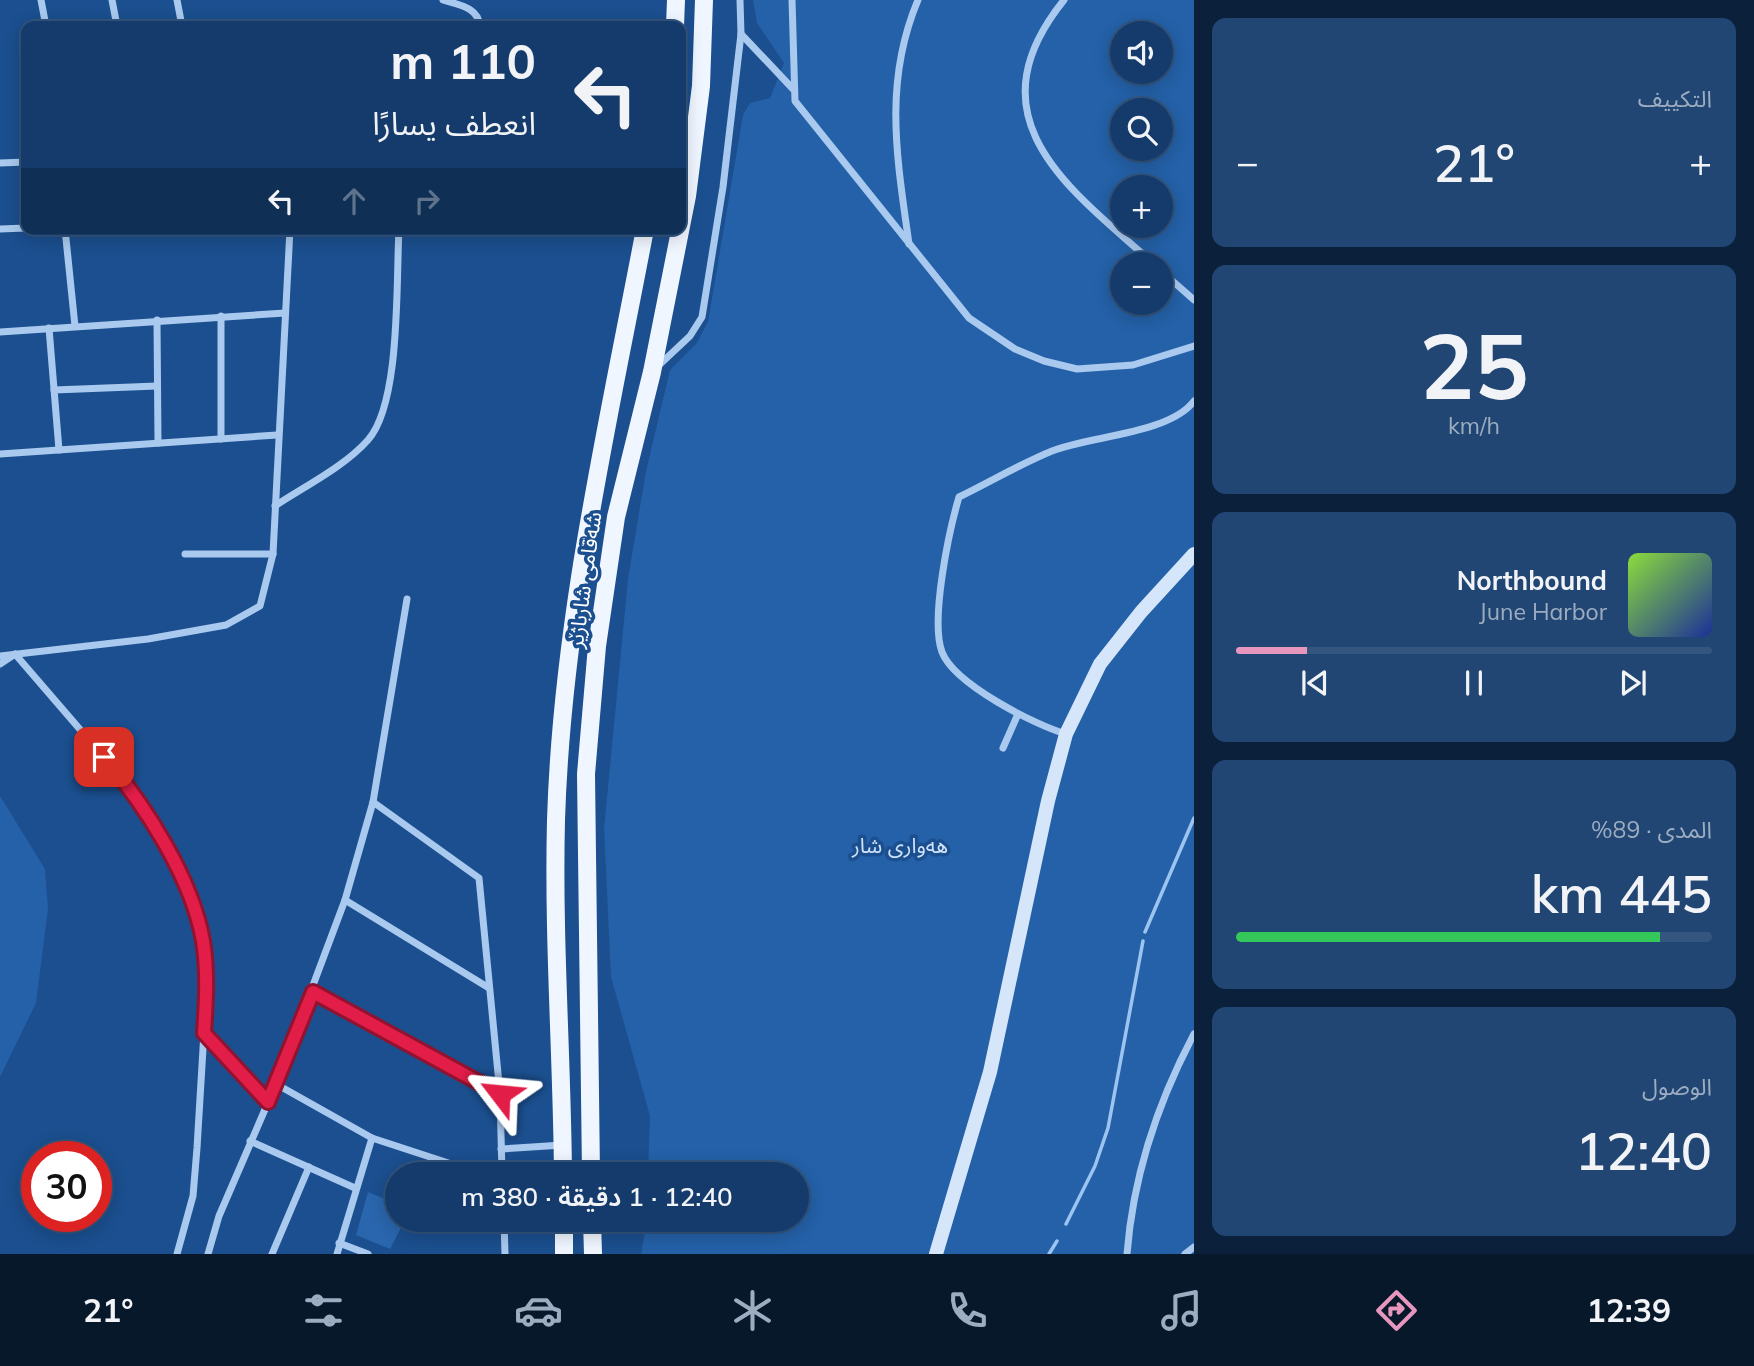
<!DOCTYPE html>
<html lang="ar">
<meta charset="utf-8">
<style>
:root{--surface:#143b6b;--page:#214673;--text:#f1f3f6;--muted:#9dadc1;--line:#33557e;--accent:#e797bd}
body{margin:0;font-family:Mulish,"Noto Sans Arabic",sans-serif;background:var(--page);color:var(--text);direction:rtl;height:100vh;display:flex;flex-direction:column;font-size:26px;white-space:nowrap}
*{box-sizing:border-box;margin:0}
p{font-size:23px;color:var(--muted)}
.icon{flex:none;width:38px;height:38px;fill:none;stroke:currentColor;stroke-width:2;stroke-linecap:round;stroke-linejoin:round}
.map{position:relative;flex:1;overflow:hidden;direction:ltr}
.side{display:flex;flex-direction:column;gap:18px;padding:18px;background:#0b203b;width:560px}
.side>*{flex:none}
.banner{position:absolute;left:21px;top:21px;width:665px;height:214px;border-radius:14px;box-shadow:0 4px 18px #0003,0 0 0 2px var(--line);direction:rtl;background:#143b6b;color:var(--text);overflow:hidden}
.fabs{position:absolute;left:1110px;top:21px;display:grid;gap:14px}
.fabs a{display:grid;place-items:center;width:63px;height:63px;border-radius:50%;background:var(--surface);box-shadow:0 4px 18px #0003,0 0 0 2px var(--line);font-size:35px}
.speed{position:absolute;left:21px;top:1141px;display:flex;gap:14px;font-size:35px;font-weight:700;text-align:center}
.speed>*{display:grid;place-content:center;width:91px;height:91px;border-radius:50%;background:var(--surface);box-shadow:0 4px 18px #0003,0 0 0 2px var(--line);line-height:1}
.speed .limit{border:10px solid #d22;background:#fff;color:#111}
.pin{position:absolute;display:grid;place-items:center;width:60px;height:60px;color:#fff;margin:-30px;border-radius:14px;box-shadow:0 4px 10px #0006}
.me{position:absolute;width:77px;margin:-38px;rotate:299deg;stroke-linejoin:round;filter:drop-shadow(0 0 5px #0008)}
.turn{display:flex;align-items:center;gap:24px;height:147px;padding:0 35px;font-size:32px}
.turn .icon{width:91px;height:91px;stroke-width:2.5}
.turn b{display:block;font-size:49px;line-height:60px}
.lanes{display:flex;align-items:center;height:66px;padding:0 35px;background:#0003;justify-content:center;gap:35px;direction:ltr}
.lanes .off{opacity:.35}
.big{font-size:52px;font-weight:600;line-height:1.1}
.side .widget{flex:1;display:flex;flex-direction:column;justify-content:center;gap:10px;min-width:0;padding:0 24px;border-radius:14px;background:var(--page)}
.side .dial{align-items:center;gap:0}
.dial b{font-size:91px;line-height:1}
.song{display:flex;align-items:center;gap:21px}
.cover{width:84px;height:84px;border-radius:10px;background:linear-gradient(135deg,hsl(90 70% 55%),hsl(230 70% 35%))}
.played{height:7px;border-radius:4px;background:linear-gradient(90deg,var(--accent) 15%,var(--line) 15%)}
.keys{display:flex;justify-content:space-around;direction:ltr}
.heat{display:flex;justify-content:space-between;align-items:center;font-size:38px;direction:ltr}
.charge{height:10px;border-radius:5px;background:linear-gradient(90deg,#34c759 89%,var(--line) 0)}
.trip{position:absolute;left:385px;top:1162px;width:424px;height:70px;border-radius:35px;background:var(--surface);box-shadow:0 4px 18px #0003,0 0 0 2px var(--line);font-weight:600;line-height:70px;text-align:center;direction:rtl}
.menu{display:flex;height:112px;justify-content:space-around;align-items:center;background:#08182b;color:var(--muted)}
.menu .icon{width:49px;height:49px}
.menu .selected{color:var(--accent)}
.menu b{font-size:32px;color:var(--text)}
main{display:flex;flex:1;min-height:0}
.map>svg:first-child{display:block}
</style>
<main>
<section class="side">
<div class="widget"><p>التكييف</p>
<div class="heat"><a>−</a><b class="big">21°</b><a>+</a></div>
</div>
<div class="widget dial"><b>25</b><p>km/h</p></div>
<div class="widget">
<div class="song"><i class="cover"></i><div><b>Northbound</b><p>June Harbor</p></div></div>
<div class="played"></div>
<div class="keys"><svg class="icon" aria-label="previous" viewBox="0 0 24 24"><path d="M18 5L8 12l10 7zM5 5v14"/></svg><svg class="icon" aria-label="pause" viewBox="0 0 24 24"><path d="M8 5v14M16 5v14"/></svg><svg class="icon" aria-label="next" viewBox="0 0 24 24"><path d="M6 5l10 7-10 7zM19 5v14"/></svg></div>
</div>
<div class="widget"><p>المدى · 89%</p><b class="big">445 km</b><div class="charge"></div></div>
<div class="widget"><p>الوصول</p><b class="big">12:40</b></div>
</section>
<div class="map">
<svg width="1194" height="1254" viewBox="0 0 1194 1254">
<rect width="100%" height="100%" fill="#1b4f8f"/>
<g fill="#2461a8" fill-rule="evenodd">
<path d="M753,0H1194V1254H641L647,1220H796V1174H648L650,1116L611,977L604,829L628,579L646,471L670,370L696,344L708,322L743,115L750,103L770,98L784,63L757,23ZM1122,33H1160V72H1122ZM1122,110H1160V149H1122ZM1122,187H1160V226H1122ZM1122,264H1160V303H1122Z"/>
<path d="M0,796L45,869L48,909L36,1003L0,1077Z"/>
</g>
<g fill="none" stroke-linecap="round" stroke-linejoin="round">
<g stroke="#9cc4f0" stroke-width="3.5">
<path d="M1145,932L1194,818"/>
<path d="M1066,1224L1095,1166L1108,1128L1143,941"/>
<path d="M1049,1254L1057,1241"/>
</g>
</g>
<path fill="#2a66ad" d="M368,1192L397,1204V1220H405L390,1249L356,1235Z"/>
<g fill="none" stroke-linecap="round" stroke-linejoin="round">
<g stroke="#a9c9ee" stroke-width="7">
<path d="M41,0L46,26"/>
<path d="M112,0L117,26"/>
<path d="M177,0L182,26"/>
<path d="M443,0C459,5 478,7 480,26"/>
<path d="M792,0L795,101L969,318L1015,349L1044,361L1077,369L1133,365L1194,346"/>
<path d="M1064,0C968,119 1070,189 1154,264"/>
<path d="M741,34L793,89"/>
<path d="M0,163L26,162"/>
<path d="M0,229L26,228"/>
<path d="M65,229L75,326"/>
<path d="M909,244C897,158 883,83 918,0"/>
<path d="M1160,270L1194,300"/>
<path d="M157,320L158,443"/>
<path d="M49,328L59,450"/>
<path d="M0,332L285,313"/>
<path d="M657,367L690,336L702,317L723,187L741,34L740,0"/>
<path d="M54,390L157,386"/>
<path d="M221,439V316"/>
<path d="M0,454L277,435"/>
<path d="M275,506C305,486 344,467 368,440C401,403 396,281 399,229"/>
<path d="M185,554H273"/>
<path d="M0,656L148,639L226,625L260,606L273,554L290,229"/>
<path d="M0,664L15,654L121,777L148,817L182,883L202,938L206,999L197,1148L193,1196L177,1254"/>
<path d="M1066,734C1035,725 954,684 942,652C930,620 949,531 959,497C990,482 1020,464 1052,451C1089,436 1169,434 1194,401"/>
<path d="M1003,748L1018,714"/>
<path d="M373,802L479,878L500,1094L502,1174"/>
<path d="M345,900L489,988"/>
<path d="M313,992L500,1094"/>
<path d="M204,1033L268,1102"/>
<path d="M276,1084L372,1138L482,1174"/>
<path d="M250,1141L355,1188"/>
<path d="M501,1149L563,1145"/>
<path d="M504,1220L505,1254"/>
<path d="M339,1243L368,1254"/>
<path d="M208,1254L219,1216L276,1084L345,900L373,802L407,599"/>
<path d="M272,1254L309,1167"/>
<path d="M337,1254L372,1138"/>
<path d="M1127,1254C1133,1177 1158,1102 1194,1034"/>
<path d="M1185,1254L1194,1247"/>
</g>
<path stroke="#d6e6fa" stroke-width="14" d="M936,1254L990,1072L1048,801L1066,734L1100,664L1141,612L1194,554"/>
<g stroke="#f0f6ff" stroke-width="18">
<path d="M675,26L676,0"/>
<path d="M563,1174C562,1056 553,938 556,820C562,621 608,424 645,229"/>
<path d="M591,1174L586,774L597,646L616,517L652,372L687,196L701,86L704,0"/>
<path d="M564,1220V1254"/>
<path d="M592,1220L593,1254"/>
</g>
</g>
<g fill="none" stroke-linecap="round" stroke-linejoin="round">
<defs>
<path id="route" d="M104,757C145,805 192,878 203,941C208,971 206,1003 204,1033L268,1102L313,992L500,1094"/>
</defs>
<use href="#route" stroke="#92132f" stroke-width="18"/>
<use href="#route" stroke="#e11d48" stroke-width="12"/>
</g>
<g text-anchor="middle" stroke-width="7" stroke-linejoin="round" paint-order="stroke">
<g font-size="21" fill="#fff" stroke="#1b4f8f">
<text transform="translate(585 580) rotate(-82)" y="7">شەقامی شارباژێر</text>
</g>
<g font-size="21" fill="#cfe3fa" stroke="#1b4f8f">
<text x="900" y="853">هەواری شار</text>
</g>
</g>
</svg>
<div class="fabs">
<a><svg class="icon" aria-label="sound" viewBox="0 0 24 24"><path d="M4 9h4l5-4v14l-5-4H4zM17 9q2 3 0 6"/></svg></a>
<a><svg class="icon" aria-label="search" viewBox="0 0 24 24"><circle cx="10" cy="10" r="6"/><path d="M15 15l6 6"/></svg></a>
<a>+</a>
<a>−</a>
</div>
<div class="speed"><div class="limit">30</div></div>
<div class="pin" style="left:104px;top:757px;background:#d93025"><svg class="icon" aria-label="arrive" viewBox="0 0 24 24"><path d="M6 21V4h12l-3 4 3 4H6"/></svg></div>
<svg class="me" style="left:500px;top:1094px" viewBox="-20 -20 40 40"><path d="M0-17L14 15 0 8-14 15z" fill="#e11d48" stroke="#fff" stroke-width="4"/></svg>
<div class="trip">12:40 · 1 دقيقة · 380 m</div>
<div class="banner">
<div class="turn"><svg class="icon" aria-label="left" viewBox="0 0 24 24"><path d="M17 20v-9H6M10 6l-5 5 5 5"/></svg><div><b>110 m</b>انعطف يسارًا</div></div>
<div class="lanes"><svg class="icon" aria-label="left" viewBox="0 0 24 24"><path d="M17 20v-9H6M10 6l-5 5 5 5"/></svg><svg class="icon off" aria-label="ahead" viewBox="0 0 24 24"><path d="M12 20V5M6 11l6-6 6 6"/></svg><svg class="icon off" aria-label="right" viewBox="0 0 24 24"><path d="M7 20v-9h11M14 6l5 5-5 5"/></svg></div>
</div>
</div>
</main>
<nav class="menu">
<b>12:39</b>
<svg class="icon selected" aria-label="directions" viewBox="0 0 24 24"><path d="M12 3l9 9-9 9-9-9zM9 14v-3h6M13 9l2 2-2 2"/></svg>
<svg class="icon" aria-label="music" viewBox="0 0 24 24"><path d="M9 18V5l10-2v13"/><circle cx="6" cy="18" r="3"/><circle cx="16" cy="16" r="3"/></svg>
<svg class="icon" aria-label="phone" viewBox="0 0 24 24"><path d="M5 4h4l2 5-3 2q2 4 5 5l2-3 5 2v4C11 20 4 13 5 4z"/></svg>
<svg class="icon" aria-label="climate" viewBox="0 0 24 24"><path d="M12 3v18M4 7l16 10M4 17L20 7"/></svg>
<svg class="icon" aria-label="car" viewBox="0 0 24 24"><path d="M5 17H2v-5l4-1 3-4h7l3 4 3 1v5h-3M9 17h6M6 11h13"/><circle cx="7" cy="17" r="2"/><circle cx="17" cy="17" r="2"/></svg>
<svg class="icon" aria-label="filters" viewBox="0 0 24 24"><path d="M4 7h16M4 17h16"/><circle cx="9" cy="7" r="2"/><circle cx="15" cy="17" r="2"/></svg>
<b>21°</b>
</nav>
